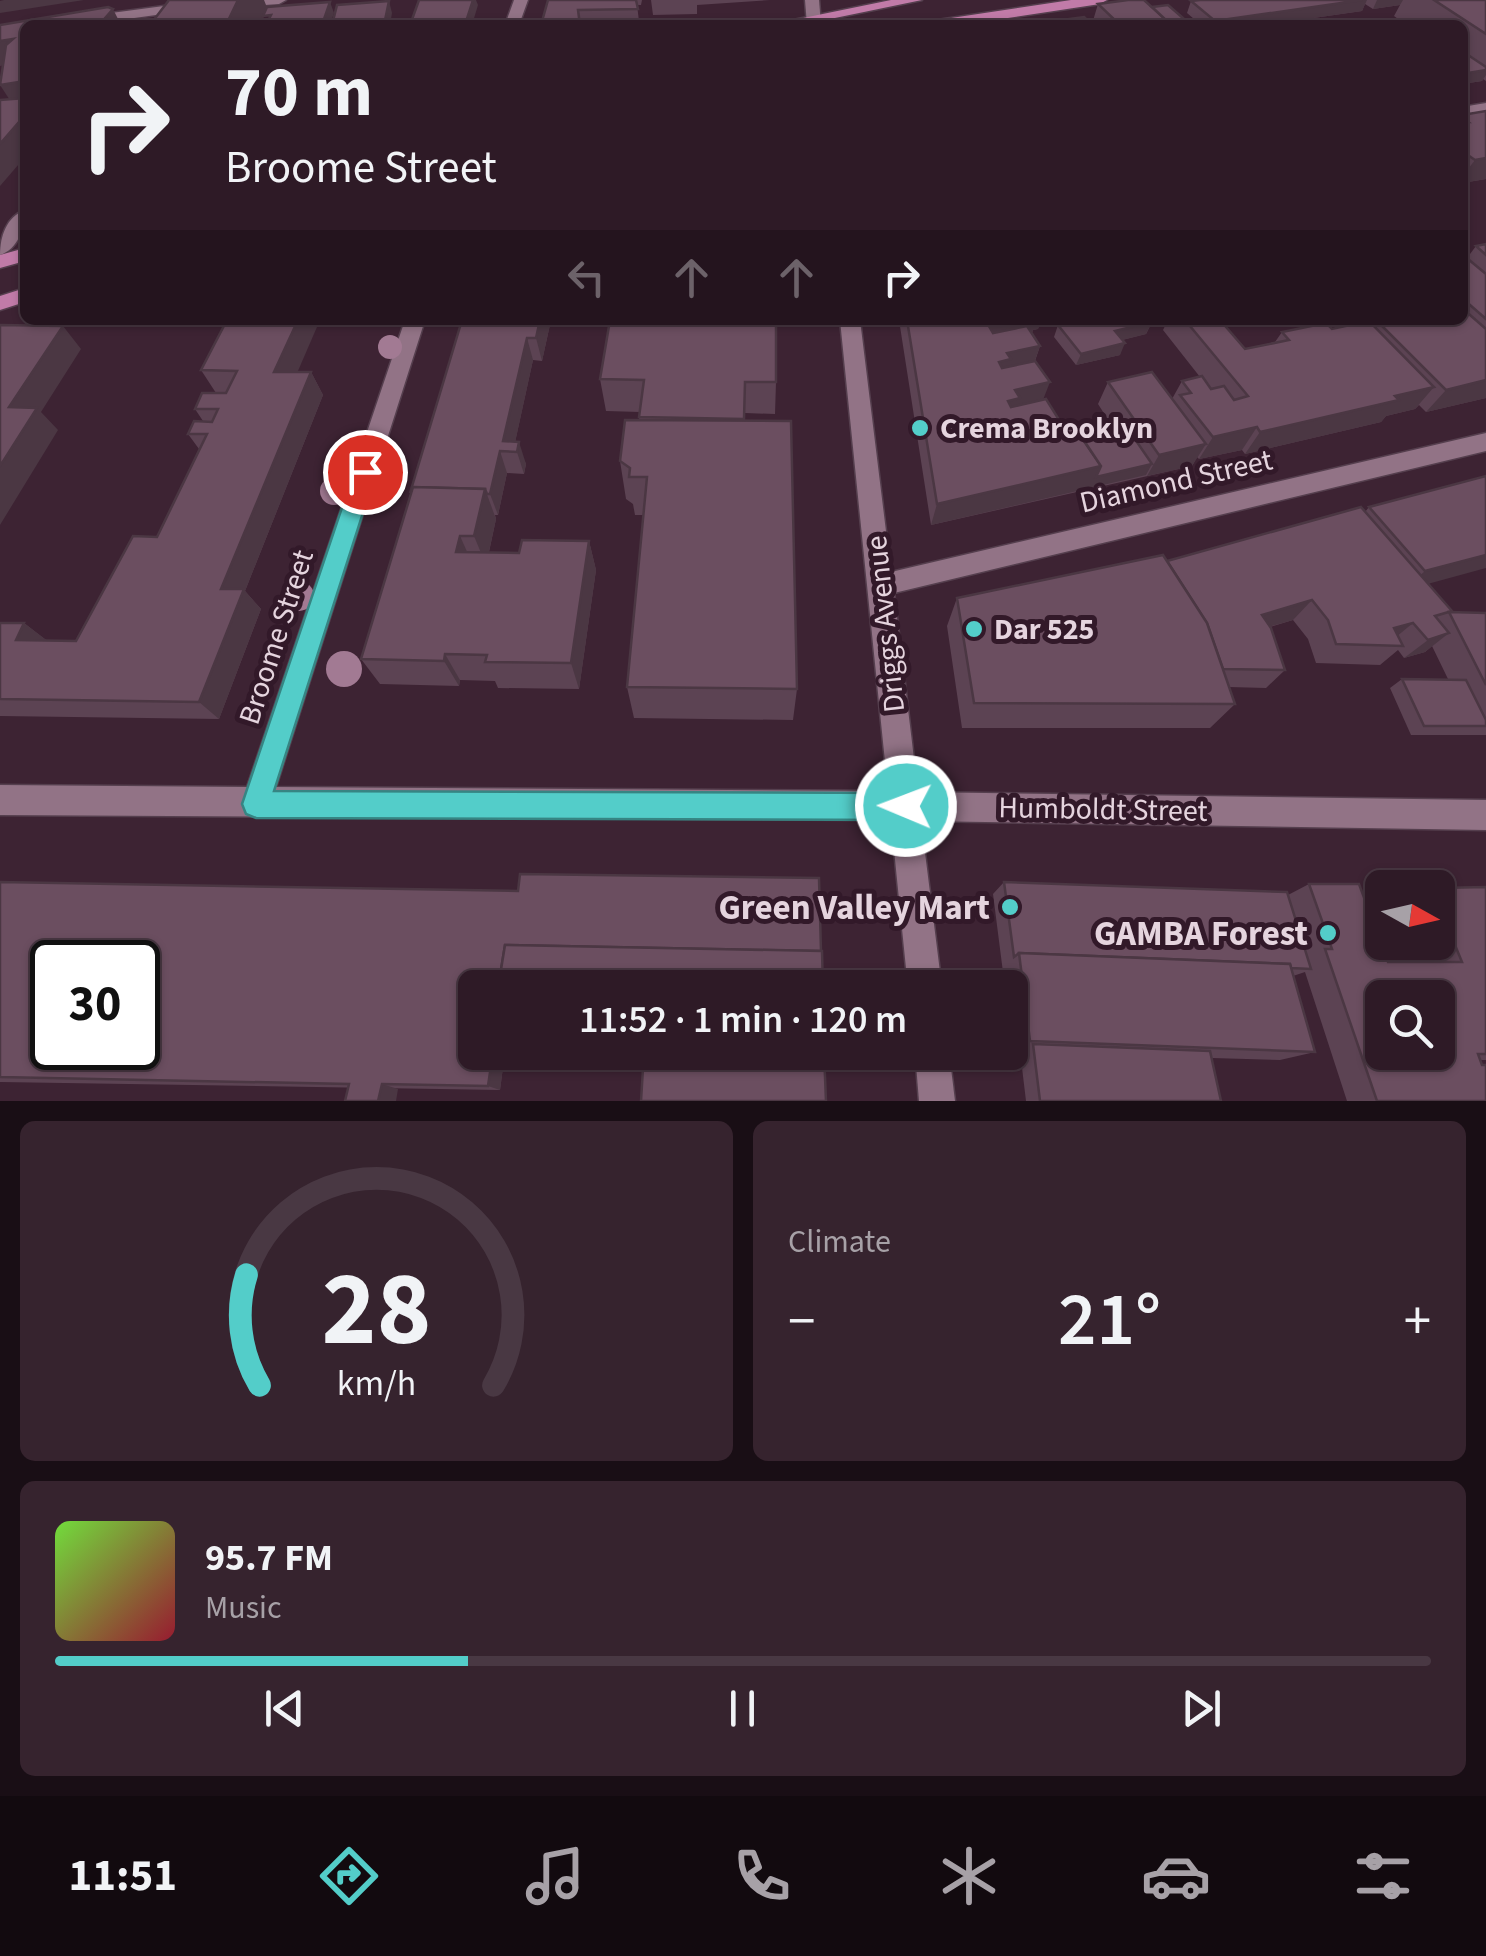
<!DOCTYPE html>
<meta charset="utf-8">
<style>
:root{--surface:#2e1a26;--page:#36232e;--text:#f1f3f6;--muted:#a7a1a7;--line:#493843;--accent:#53cdc9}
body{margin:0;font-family:"Source Sans 3",sans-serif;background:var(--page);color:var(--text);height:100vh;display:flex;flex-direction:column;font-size:38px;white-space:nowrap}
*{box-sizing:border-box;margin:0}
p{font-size:32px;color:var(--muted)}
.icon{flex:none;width:55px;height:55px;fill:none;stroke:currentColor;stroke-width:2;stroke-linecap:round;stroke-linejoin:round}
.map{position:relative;height:1101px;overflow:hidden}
.drawer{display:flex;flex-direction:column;gap:20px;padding:20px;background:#190e15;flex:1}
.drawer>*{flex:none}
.banner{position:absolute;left:20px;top:20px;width:1448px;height:305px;border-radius:15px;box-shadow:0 2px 8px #0004,0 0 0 2px var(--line);background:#2e1a26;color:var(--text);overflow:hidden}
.needle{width:65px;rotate:98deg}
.fabs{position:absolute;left:1365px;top:870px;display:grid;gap:20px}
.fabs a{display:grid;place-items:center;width:90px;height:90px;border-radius:15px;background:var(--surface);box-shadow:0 2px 8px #0004,0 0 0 2px var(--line);font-size:50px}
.speed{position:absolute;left:30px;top:940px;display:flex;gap:20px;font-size:50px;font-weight:700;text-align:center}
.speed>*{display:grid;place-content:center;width:130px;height:130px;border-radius:50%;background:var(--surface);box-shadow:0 2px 8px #0004,0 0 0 2px var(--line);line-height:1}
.speed .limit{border:5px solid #111;border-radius:15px;background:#fff;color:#111}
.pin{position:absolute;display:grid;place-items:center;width:85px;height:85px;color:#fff;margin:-42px;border:5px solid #fff;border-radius:50%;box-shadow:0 2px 10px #0007}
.me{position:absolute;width:110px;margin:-55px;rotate:271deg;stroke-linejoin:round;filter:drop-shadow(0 0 8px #0008)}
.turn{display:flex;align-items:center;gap:35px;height:210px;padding:0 40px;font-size:45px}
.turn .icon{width:130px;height:130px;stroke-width:2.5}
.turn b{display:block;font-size:70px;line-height:85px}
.lanes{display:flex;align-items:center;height:95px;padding:0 40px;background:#0003;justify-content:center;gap:50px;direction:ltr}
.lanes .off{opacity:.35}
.big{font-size:75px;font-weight:600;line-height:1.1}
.drawer .tile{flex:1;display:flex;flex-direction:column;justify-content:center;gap:15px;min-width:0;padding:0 35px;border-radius:15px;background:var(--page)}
.drawer .dial{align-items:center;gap:0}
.dial svg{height:260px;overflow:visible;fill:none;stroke:var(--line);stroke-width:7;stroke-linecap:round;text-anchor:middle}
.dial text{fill:var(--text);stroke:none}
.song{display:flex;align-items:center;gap:30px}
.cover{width:120px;height:120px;border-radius:15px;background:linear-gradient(135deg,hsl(100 70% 55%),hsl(350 70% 35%))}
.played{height:10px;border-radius:5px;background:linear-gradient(90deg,var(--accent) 30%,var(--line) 30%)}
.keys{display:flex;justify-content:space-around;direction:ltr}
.heat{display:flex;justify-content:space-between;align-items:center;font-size:55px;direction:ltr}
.drawer .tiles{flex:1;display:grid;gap:20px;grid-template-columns:1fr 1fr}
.tile:last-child{grid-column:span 2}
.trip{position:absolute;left:458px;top:970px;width:570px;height:100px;border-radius:15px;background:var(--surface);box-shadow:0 2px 8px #0004,0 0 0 2px var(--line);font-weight:600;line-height:100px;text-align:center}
.tabs{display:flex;height:160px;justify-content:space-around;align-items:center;background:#120a0f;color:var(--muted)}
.tabs .icon{width:70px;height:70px}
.tabs .on{color:var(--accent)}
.tabs b{font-size:45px;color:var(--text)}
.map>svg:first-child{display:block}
</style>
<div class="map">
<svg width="1486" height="1101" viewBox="0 0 1486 1101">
<rect width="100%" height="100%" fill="#3d2333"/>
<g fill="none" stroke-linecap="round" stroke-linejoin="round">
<defs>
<g id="street">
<path d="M229,0H286L279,4L234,7L229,6Z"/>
<path d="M514,0H528L519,25H505Z"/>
<path d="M805,0H819L821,25H807Z"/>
<path d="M194,2L201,6L199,9L84,25H44L51,21Z"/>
<path d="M1486,103V113L1462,117V107Z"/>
<path d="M25,210C25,228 18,249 0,255C0,237 6,217 25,210Z"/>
<path d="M405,320H425L276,787L888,791L840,320H860L891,572L1486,433V451L894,593L918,792L1486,800V830L921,821L942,988H908L891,820L0,815V785L247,787Z"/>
<path d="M915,1052H949L955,1101H919Z"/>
</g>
<g id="primary">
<path d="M891,0H922L801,25H769Z"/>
<path d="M1071,0H1107L1100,4L961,25H924L931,21Z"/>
<path d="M25,248V261L0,268V255Z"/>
<path d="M25,288V302L0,310V296Z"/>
</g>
</defs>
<use href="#street" stroke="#553f4e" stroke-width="3"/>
<use href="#primary" stroke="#553f4e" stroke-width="3"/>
<use href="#street" fill="#927386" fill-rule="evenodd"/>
<use href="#primary" fill="#c17ba8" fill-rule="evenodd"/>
</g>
<g fill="#a27a93">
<circle cx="390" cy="347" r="12"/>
<circle cx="334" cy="491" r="14"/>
<circle cx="299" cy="596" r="15"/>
<circle cx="344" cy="669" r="18"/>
</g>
<g fill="#5c4353">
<path d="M548,0H642L641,5H637L639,21L580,22Z"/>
<path d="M651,0H770L697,5V14L653,15Z"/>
<path d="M1200,0H1486V81L1483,79L1482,81L1462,84V25H1406L1394,16L1400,5L1373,9L1365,4L1362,11L1264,25H1201L1187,13L1191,1Z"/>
<path d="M1098,4L1152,7L1191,25H1024L1092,24Z"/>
<path d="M1486,111V179L1462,183V115Z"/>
<path d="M1486,244V398L1426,412L1419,405L1415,409L1386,416L1381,422L1245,454L1242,450L1199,459L1197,457L1192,466L931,525L899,320H1041L1038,329L1033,330L1032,333L1040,346L1035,361L1043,400L1058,431L1081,436L1114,429L1098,404L1108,382L1172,399L1182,381L1200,377L1163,330L1168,320H1220L1245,349L1275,342L1282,332L1332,329L1343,326L1337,320H1462V254L1467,258L1476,246Z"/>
<path d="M462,320H551L542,361L533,360L515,442L526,464L524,474L507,473L498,515H495L496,519L489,552L519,553L589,541L596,570L579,689L498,688L495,681L460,680L459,686L380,684L361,659Z"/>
<path d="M1152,322L1146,334L1122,340L1120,355L1076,365L1054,337L1058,325Z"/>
<path d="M201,370L311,372L323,395L245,591L261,609L219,719L0,716V623H24L47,641H76L157,537L199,449L188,434L203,421L195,409L216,393Z"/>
<path d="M600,379L776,382L775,414L745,413V421L797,689L793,720L634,718L627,687L643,515H635L633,504L626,499L620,461L639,420L640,412L606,411Z"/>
<path d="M1486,476L1429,584L1451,612L1486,613V735H1411L1390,688L1402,679H1448L1432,646L1425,652L1404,658L1398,650L1380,665L1316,663L1308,639L1293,620L1270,627L1285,670L1266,688L1229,687L1235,704L1210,728H962L947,626L957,598L1167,561L1365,512L1369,507Z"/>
<path d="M819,878L475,988V1052H505L500,1090L0,1082V882L518,891Z"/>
<path d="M1004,882L1288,895L1309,884L1388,962H1428L1420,942H1438V888L1486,887V1060H1480L1486,1101H1347L1305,972L1293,976L1315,1052L1280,1060L1212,1058L1221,1101H1026L1020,1051L1012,1050L1010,1030V988H1005L993,894Z"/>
</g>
<g fill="#4b3743">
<path d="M4,0H84L0,13V1Z"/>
<path d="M238,0H264L270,15L263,16L267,25H226Z"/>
<path d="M473,0H476L478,5L472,25H465Z"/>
<path d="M1362,0H1367L1362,11L1264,25H1214L1215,21Z"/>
<path d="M1377,0H1403L1400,5L1373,9Z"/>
<path d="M389,1L392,13L390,25H384Z"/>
<path d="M330,2L334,13L330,25H322Z"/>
<path d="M113,9L121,25H99Z"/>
<path d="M1165,19L1163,25H1131L1132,23Z"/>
<path d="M13,39L25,62L0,66V41Z"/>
<path d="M1486,70V75L1482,81L1462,84V74Z"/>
<path d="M25,81V106L15,108L0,85Z"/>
<path d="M25,115V157L0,186V144Z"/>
<path d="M1486,158V179L1462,183V177L1475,160Z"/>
<path d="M298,320H320L288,394L274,372Z"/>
<path d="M540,320H551L542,361L536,338Z"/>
<path d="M1026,320H1041L1038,329L1033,330L1029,342L984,351L990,328Z"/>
<path d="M1248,320H1272L1245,326Z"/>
<path d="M1152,322L1146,334L1110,343L1115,331Z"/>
<path d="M63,326L81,349L41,412L58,430L0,525V466L9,407Z"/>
<path d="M527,338L533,360L513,452L503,441Z"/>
<path d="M1125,343L1120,355L1076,365L1081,354Z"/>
<path d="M1040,346L1032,369L1006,374L999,362L1007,353Z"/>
<path d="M311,372L323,395L245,591L261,609L219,719L199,702L221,589Z"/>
<path d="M1486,380V398L1426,412L1446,390Z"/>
<path d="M1050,382L1041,405L1012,421L1008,401L1015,390Z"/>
<path d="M1434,387L1415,409L1386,416L1381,422L1245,454L1260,432Z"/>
<path d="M1061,423L1052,445L1018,453L1026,431Z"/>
<path d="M1257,427L1242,450L1199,459L1213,437Z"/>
<path d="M519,442L526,464L524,474L517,452Z"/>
<path d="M1206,444L1192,466L1147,476L1159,455Z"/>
<path d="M500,451L507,473L498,515L490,494Z"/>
<path d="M1152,464L1146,475L931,525L937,504L1101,466Z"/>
<path d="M485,489L496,519L486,565L474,536Z"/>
<path d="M460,536L473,565L456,552Z"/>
<path d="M589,541L596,570L579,689L571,663Z"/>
<path d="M1486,555V568L1402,591L1425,571Z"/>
<path d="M1312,600L1293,620L1244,634L1262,615Z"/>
<path d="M24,623L49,642L16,640Z"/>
<path d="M1413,623L1390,642L1394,628Z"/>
<path d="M1449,633L1425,652L1404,658L1428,640Z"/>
<path d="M445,654L460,680L459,686L444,661Z"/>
<path d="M493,1052H505L500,1090L488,1086Z"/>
<path d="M382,1084L398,1089L396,1101H378Z"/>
</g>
<g fill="#6b4e60" stroke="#4b3743" stroke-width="2.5" fill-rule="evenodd">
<path d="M169,0H238L226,25H150Z"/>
<path d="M419,0H473L465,25H410Z"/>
<path d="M548,0H636L638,9L578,10L580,25H541Z"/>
<path d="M1128,0H1144L1165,19L1132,23L1134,25H1120L1098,4Z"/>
<path d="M1200,0H1362L1215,21L1191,1Z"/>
<path d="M1434,0H1486V34Z"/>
<path d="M389,1L384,25H332L337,5Z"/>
<path d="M330,2L322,25H266L271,15L263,16L267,7Z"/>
<path d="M1168,5L1191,25H1163L1165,19L1152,7Z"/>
<path d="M108,7L113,9L99,25H25V81L0,85L6,45L13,39L0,41V25Z"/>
<path d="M1084,17L1092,25H1024Z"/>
<path d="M1462,51L1486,67V70L1462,74Z"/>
<path d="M25,98V115L0,144V100Z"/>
<path d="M1486,111V158L1475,160L1462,151V122H1468L1462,118V115Z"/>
<path d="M1486,244V255L1476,246Z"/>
<path d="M1462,254L1486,274V319L1462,298Z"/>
<path d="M1462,308L1486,329V380L1446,390L1376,320H1462Z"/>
<path d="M227,320H298L274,372H311L221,589H244L199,702L0,699V623H24L16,640L76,641L133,536L157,537L207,434H188L194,421L212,422L218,409H195L202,393H226L237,371L201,370Z"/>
<path d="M462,320H540L536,338H527L503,441L519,442L517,452L500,451L490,494H487L485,489L413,487L410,493Z"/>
<path d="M610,320H776V382H745L744,419L639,417L644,380L600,379Z"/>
<path d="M907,320H1032L990,328L993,333L1027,326L1040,346L1007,353L1011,359L999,362L1002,368L1035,361L1050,382L1015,390L1020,398L1008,401L1011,407L1046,399L1061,423L1026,431L1030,438L1075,428L1101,466L937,504Z"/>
<path d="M1080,320H1150L1152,322L1115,331L1125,343L1081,354L1058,325Z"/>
<path d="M1185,320H1220L1245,349L1289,340L1282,332L1326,323L1332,329L1369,321L1434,387L1395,396L1399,400L1260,432L1257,427L1213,437L1180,395L1191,393L1182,381L1202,376L1211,389L1224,386L1234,400L1248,396Z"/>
<path d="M0,325L63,326L9,407L37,408L0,466Z"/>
<path d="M1152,372L1206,444L1159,455L1108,382Z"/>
<path d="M625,420L791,421L797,689L627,687L647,477H629L630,468L620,461Z"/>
<path d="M1126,426L1152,464L1096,477L1101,466L1081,436Z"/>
<path d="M1486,476V555L1425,571L1369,507Z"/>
<path d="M413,487L485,489L474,536H460L456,552L519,553L522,540L589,541L571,663L485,662L487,655L445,654L444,661L361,659Z"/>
<path d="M1361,507L1452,611L1435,616L1449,633L1428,640L1413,623L1394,628L1403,646L1336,644L1328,620L1312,600L1262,615L1271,628L1285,670L1223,669L1207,623L1167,561Z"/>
<path d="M1163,555L1207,623L1235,704L974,703L957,598Z"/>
<path d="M1449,612L1486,613V685Z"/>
<path d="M1402,679L1466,680L1486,720V726H1424Z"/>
<path d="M520,874L819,878L821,951L505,945L498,988H475V1052H493L488,1086L382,1084L378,1101H345L349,1084L0,1077V882L518,891ZM52,962H138V1048H52Z"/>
<path d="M1004,882L1287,892L1311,969L1291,968L1290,964L1019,953L1014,957Z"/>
<path d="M1309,884H1359L1388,962H1462L1438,904V888L1486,887V1054H1478L1482,1065H1486V1101H1377L1325,949H1332ZM1382,998H1438V1052H1382Z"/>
<path d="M505,945L822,951L823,988H498Z"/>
<path d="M1019,953L1290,964L1315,1052L1030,1041Z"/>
<path d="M1033,1044L1210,1051L1221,1101H1040Z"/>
<path d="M644,1052H824L826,1101H641Z"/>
</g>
<path fill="#53cdc9" stroke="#368583" stroke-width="2.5" d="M365,464L376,472L274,791L906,793L915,797L919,806L915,816L906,820L256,818L246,814L242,804L354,472Z"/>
<g fill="#53cdc9" stroke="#321929" stroke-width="4">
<circle cx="920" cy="428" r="10"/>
<circle cx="974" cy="629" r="10"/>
<circle cx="1010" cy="907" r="10"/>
<circle cx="1328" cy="933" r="10"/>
</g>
<g text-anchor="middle" stroke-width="10" stroke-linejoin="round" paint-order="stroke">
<g font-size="30" font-weight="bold" fill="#e5d4de" stroke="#321929" text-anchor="start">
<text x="940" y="438">Crema Brooklyn</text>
<text x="994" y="639">Dar 525</text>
</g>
<g font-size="30" fill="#e5d4de" stroke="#321929">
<text transform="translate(1176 481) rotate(-13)" y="10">Diamond Street</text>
<text transform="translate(885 624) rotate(-96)" y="10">Driggs Avenue</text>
<text transform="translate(276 637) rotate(-72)" y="10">Broome Street</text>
<text transform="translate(1103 809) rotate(1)" y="10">Humboldt Street</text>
</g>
<g font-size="35" font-weight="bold" fill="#e5d4de" stroke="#321929" text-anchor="end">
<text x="990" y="919">Green Valley Mart</text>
<text x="1308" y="945">GAMBA Forest</text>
</g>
</g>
</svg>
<div class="fabs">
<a><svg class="needle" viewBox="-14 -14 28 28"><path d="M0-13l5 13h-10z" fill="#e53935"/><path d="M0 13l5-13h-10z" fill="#a7a1a7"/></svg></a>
<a><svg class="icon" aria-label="search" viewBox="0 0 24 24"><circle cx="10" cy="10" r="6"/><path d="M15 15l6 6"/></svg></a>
</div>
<div class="speed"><div class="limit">30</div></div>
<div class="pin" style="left:365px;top:472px;background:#d93025"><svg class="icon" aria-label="arrive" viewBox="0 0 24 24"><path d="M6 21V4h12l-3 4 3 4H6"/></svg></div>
<svg class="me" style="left:906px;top:806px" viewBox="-20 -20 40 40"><circle r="17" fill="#53cdc9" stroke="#fff" stroke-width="3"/><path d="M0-11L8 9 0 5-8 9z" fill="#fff"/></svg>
<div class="trip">11:52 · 1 min · 120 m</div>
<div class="banner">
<div class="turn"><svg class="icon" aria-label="right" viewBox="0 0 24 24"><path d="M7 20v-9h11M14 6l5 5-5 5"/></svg><div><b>70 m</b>Broome Street</div></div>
<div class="lanes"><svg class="icon off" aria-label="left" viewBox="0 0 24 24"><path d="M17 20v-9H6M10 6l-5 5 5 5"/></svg><svg class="icon off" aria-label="ahead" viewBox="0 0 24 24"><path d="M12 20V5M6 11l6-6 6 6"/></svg><svg class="icon off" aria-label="ahead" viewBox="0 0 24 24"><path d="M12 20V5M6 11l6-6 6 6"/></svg><svg class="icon" aria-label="right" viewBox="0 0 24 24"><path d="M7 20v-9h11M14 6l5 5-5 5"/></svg></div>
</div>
</div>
<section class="drawer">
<div class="tiles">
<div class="tile dial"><svg viewBox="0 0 100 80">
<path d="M14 69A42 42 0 1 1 86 69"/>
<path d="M14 69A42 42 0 0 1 10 35" stroke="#53cdc9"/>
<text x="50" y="56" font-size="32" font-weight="700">28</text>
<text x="50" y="72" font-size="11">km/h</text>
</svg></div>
<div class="tile"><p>Climate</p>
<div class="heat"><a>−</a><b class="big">21°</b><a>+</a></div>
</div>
<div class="tile">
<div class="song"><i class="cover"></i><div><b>95.7 FM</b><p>Music</p></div></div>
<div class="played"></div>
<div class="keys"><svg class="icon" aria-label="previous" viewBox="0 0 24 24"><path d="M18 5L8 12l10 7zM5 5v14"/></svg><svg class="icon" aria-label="pause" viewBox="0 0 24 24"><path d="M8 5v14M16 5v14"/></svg><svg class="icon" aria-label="next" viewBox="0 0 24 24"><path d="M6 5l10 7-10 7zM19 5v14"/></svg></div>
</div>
</div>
</section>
<nav class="tabs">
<b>11:51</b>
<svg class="icon on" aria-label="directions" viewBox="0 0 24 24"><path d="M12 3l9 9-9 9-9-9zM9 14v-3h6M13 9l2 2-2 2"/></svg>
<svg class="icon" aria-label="music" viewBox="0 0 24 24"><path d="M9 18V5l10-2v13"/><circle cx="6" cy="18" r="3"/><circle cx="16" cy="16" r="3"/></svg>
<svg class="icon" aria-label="phone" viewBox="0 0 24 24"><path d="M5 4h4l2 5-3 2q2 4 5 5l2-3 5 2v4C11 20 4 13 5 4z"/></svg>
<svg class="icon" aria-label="climate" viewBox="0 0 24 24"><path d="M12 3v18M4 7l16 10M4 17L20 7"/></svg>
<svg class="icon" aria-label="car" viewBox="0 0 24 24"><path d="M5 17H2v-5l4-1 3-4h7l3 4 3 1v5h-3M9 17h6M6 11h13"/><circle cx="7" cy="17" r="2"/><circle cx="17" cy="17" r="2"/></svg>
<svg class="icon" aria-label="filters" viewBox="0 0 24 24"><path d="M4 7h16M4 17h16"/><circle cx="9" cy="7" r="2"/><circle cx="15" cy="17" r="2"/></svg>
</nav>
